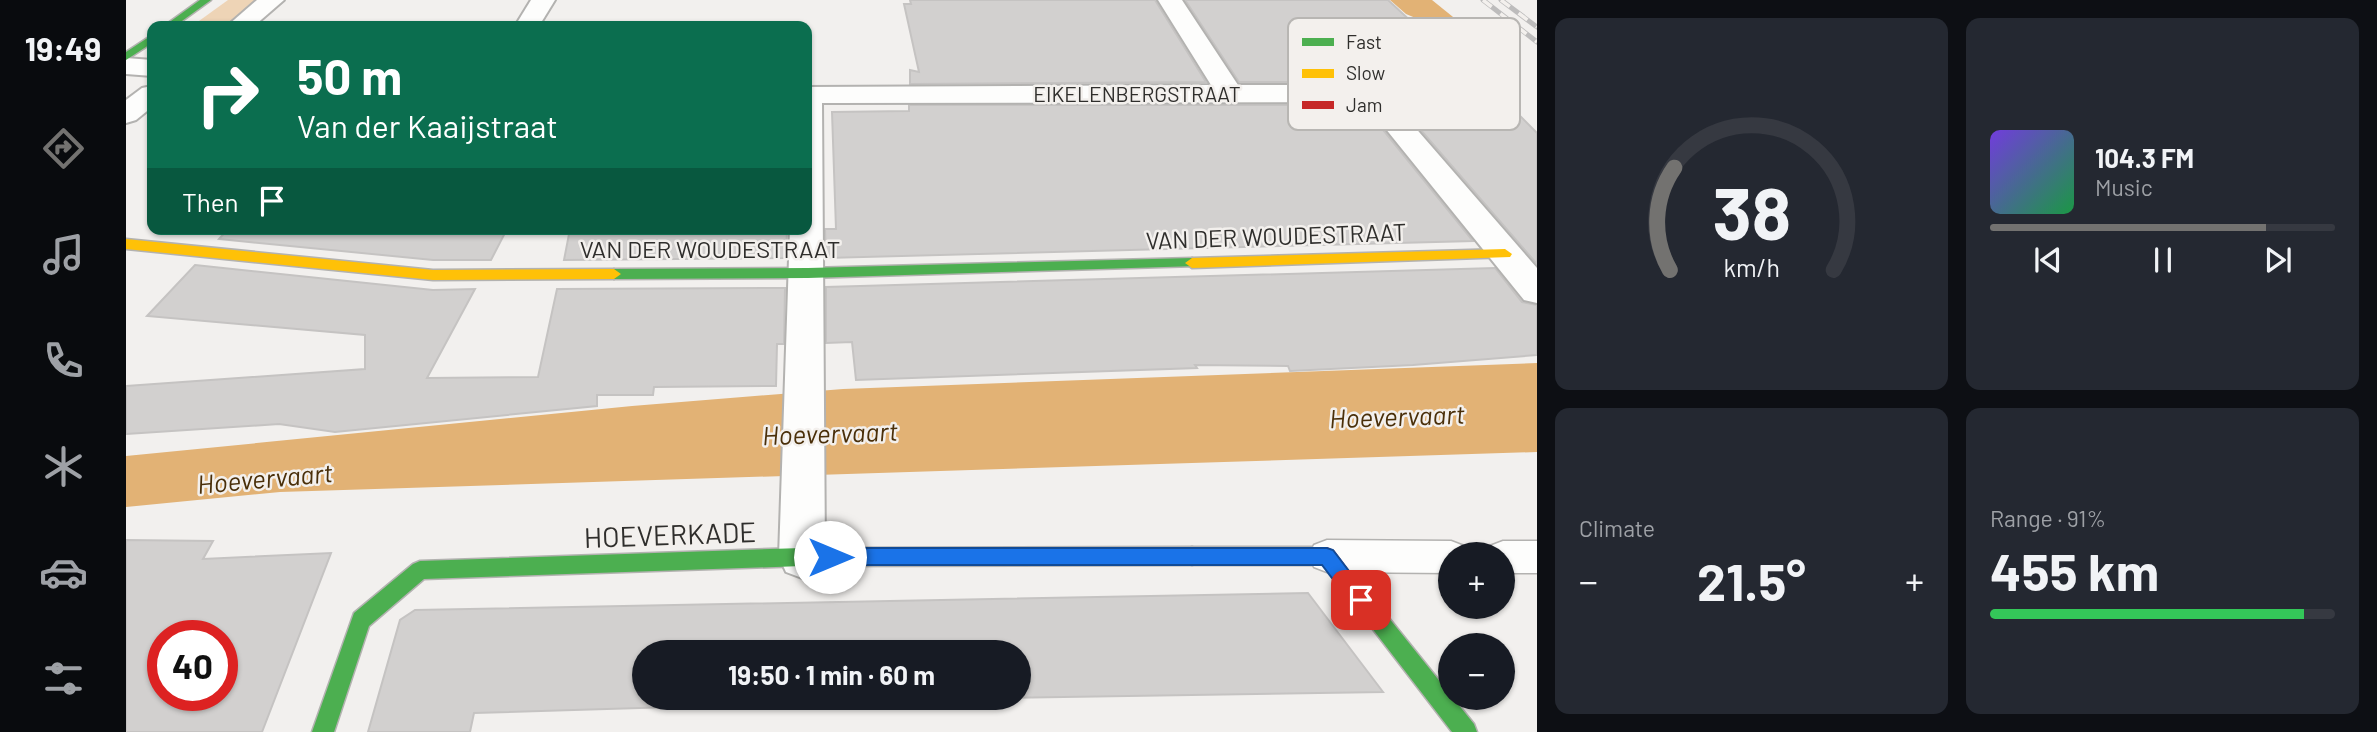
<!DOCTYPE html>
<meta charset="utf-8">
<style>
:root{--surface:#171b24;--page:#242831;--text:#f1f3f6;--muted:#9ea1a6;--line:#363941;--accent:#737270}
body{margin:0;font-family:Barlow,sans-serif;background:var(--page);color:var(--text);height:100vh;display:flex;flex-direction:column;font-size:26px;white-space:nowrap}
*{box-sizing:border-box;margin:0}
p{font-size:23px;color:var(--muted)}
.icon{flex:none;width:38px;height:38px;fill:none;stroke:currentColor;stroke-width:2;stroke-linecap:round;stroke-linejoin:round}
.map{position:relative;flex:1;overflow:hidden}
.panel{display:flex;flex-direction:column;gap:18px;padding:18px;background:#0d0f14;width:840px}
.panel>*{flex:none}
.hud{position:absolute;left:21px;top:21px;width:665px;height:214px;border-radius:14px;box-shadow:0 2px 5px #0004;background:#0b6e4f;color:#fff;overflow:hidden}
.fabs{position:absolute;left:1312px;top:542px;display:grid;gap:14px}
.fabs a{display:grid;place-items:center;width:77px;height:77px;border-radius:50%;background:var(--surface);box-shadow:0 2px 5px #0004;font-size:35px}
.speed{position:absolute;left:21px;top:620px;display:flex;gap:14px;font-size:35px;font-weight:700;text-align:center}
.speed>*{display:grid;place-content:center;width:91px;height:91px;border-radius:50%;background:var(--surface);box-shadow:0 2px 5px #0004;line-height:1}
.speed .limit{border:10px solid #d22;background:#fff;color:#111}
.pin{position:absolute;display:grid;place-items:center;width:60px;height:60px;color:#fff;margin:-30px;border-radius:14px;box-shadow:0 4px 10px #0006}
.me{position:absolute;width:77px;margin:-38px;rotate:90deg;stroke-linejoin:round;filter:drop-shadow(0 0 5px #0008)}
.turn{display:flex;align-items:center;gap:24px;height:147px;padding:0 35px;font-size:32px}
.turn .icon{width:91px;height:91px;stroke-width:2.5}
.turn b{display:block;font-size:49px;line-height:60px}
.then{display:flex;align-items:center;height:66px;padding:0 35px;background:#0003;gap:14px;font-size:26px}
.big{font-size:52px;font-weight:700;line-height:1.1}
.panel .tile{flex:1;display:flex;flex-direction:column;justify-content:center;gap:10px;min-width:0;padding:0 24px;border-radius:14px;background:var(--page)}
.panel .dial{align-items:center;gap:0}
.dial svg{height:182px;overflow:visible;fill:none;stroke:var(--line);stroke-width:7;stroke-linecap:round;text-anchor:middle}
.dial text{fill:var(--text);stroke:none}
.song{display:flex;align-items:center;gap:21px}
.cover{width:84px;height:84px;border-radius:10px;background:linear-gradient(135deg,hsl(260 70% 55%),hsl(140 70% 35%))}
.played{height:7px;border-radius:4px;background:linear-gradient(90deg,var(--accent) 80%,var(--line) 80%)}
.keys{display:flex;justify-content:space-around;direction:ltr}
.heat{display:flex;justify-content:space-between;align-items:center;font-size:38px;direction:ltr}
.charge{height:10px;border-radius:5px;background:linear-gradient(90deg,#34c759 91%,var(--line) 0)}
.panel .tiles{flex:1;display:grid;gap:18px;grid-template-columns:repeat(2,1fr)}
.trip{position:absolute;left:506px;top:640px;width:399px;height:70px;border-radius:35px;background:var(--surface);box-shadow:0 2px 5px #0004;font-weight:700;line-height:70px;text-align:center}
main{display:flex;flex:1;min-height:0}
.tabs{display:flex;flex-direction:column;width:126px;justify-content:space-around;align-items:center;background:#090b0e;color:var(--muted)}
.tabs .icon{width:49px;height:49px}
.tabs .selected{color:var(--accent)}
.tabs b{font-size:32px;color:var(--text)}
.map>svg:first-child{display:block}
</style>
<main>
<nav class="tabs">
<b>19:49</b>
<svg class="icon selected" aria-label="directions" viewBox="0 0 24 24"><path d="M12 3l9 9-9 9-9-9zM9 14v-3h6M13 9l2 2-2 2"/></svg>
<svg class="icon" aria-label="music" viewBox="0 0 24 24"><path d="M9 18V5l10-2v13"/><circle cx="6" cy="18" r="3"/><circle cx="16" cy="16" r="3"/></svg>
<svg class="icon" aria-label="phone" viewBox="0 0 24 24"><path d="M5 4h4l2 5-3 2q2 4 5 5l2-3 5 2v4C11 20 4 13 5 4z"/></svg>
<svg class="icon" aria-label="climate" viewBox="0 0 24 24"><path d="M12 3v18M4 7l16 10M4 17L20 7"/></svg>
<svg class="icon" aria-label="car" viewBox="0 0 24 24"><path d="M5 17H2v-5l4-1 3-4h7l3 4 3 1v5h-3M9 17h6M6 11h13"/><circle cx="7" cy="17" r="2"/><circle cx="17" cy="17" r="2"/></svg>
<svg class="icon" aria-label="filters" viewBox="0 0 24 24"><path d="M4 7h16M4 17h16"/><circle cx="9" cy="7" r="2"/><circle cx="15" cy="17" r="2"/></svg>
</nav>
<div class="map">
<svg width="1411" height="732" viewBox="0 0 1411 732">
<rect width="100%" height="100%" fill="#f2f0ee"/>
<path fill="#eed4b6" d="M102,0H133L99,26H66Z"/>
<g fill="#e2b275">
<path d="M1264,0H1306L1332,21L1330,30L1323,32L1280,14Z"/>
<path d="M1411,363V452L154,492L0,507V456L506,406L717,389Z"/>
</g>
<g fill="#d2d0cf" stroke="#c5c3c2" stroke-width="2" fill-rule="evenodd">
<path d="M784,0H1029L1080,82L784,84V70L793,72L778,4H785Z"/>
<path d="M1059,0H1262L1317,51H1328L1340,61L1411,133V264L1273,105L1352,102L1357,94L1353,86L1341,82H1113Z"/>
<path d="M783,105H1237L1347,241L700,258L699,229H710L706,112L783,111Z"/>
<path d="M102,229H381L365,260H307L93,239Z"/>
<path d="M444,229H661L660,258L438,260Z"/>
<path d="M69,265L307,290L349,289L301,378L412,377L431,289L659,288L658,344H651L650,386L528,387L527,395H471V406L209,432L153,424L0,434V386L239,369V335L21,316Z"/>
<path d="M1369,268L1396,302L1411,305V355L1287,365L1164,371L1162,366L1069,365L1071,368L730,380L726,342L700,343V287Z"/>
<path d="M0,540L87,541L77,559L205,553L136,732H0ZM37,635H96V695H37Z"/>
<path d="M1182,593L1257,692L816,699L348,713L344,732H242L274,620L289,610ZM518,653H892V698H518Z"/>
</g>
<g fill="none" stroke-linecap="round" stroke-linejoin="round">
<defs>
<g id="lane">
<path d="M1201,540L1325,541L1338,546L1342,555H1325V573L1201,572L1188,567L1183,556L1188,545Z"/>
<path d="M1377,541H1411V573H1377V555H1360L1364,546Z"/>
</g>
<g id="street">
<path d="M131,0H158L128,26H101Z"/>
<path d="M405,0H429L413,26H389Z"/>
<path d="M1032,0H1056L1112,85H1341L1351,87L1355,93L1351,99L1341,101L1267,102L1411,268V303L1398,300L1238,102L696,103L699,557L692,572L676,578L660,572L653,557L664,229H681V87L1085,85Z"/>
<path d="M0,58L26,60V76L0,74Z"/>
<path d="M26,86V107L10,120L0,123V100L16,88Z"/>
</g>
<g id="fast">
<path d="M74,0H85L49,26H38Z"/>
<path d="M26,35V43L0,60V52Z"/>
<path d="M1066,258L1071,260L1073,263L1071,266L682,278L488,279L481,274L488,269L682,268Z"/>
<path d="M1066,547L1073,550L1075,556L1073,562L1066,565L676,566L298,579L243,626L208,732H186L228,613L287,564L294,561L676,548Z"/>
<path d="M1219,569L1226,572L1348,724L1351,732H1326L1212,584L1209,578L1212,572Z"/>
</g>
<g id="slow">
<path d="M0,239L307,270L488,269L495,274L488,279L307,280L0,249Z"/>
<path d="M1379,249L1386,254L1384,257L1066,268L1059,263L1066,258Z"/>
</g>
<path id="jam" d="M1066,547H1201L1208,550L1229,578L1226,584L1219,587L1212,584L1196,565H1066L1059,562L1057,556L1059,550Z"/>
</defs>
<use href="#lane" stroke="#b3b2b0" stroke-width="3"/>
<use href="#street" stroke="#b3b2b0" stroke-width="4"/>
<use href="#fast" stroke="#b3b2b0" stroke-width="3"/>
<use href="#slow" stroke="#b3b2b0" stroke-width="3"/>
<use href="#jam" stroke="#b3b2b0" stroke-width="3"/>
<use href="#lane" fill="#fdfdfc" fill-rule="evenodd"/>
<use href="#street" fill="#fdfdfc" fill-rule="evenodd"/>
<use href="#fast" fill="#4caf50" fill-rule="evenodd"/>
<use href="#slow" fill="#ffc107" fill-rule="evenodd"/>
<use href="#jam" fill="#c62828" fill-rule="evenodd"/>
<defs>
<g id="rail">
<path d="M1357,0L1411,42"/>
<path d="M1375,0L1411,27"/>
</g>
</defs>
<use href="#rail" stroke="#bdbcbc" stroke-width="5"/>
<use href="#rail" stroke="#f3f0ed" stroke-width="3.5" stroke-dasharray="11" stroke-linecap="butt"/>
</g>
<path fill="#1a73e8" stroke="#114b97" stroke-width="2" d="M704,548H1201L1207,550L1245,600L1242,607L1235,610L1228,607L1196,565H704L697,563L694,557L697,551Z"/>
<g text-anchor="middle" stroke-width="5" stroke-linejoin="round" paint-order="stroke">
<g font-size="21" fill="#2f2e2c" stroke="#f3f0ed">
<text x="1011" y="102">EIKELENBERGSTRAAT</text>
</g>
<g font-size="24" fill="#2f2e2c" stroke="#f3f0ed">
<text transform="translate(1150 237) rotate(-2)" y="8">VAN DER WOUDESTRAAT</text>
<text x="584" y="258">VAN DER WOUDESTRAAT</text>
</g>
<g font-size="26" font-style="italic" fill="#4a2f09" stroke="#f3f0ed">
<text transform="translate(1271 417) rotate(-2)" y="9">Hoevervaart</text>
<text transform="translate(704 434) rotate(-2)" y="9">Hoevervaart</text>
<text transform="translate(139 479) rotate(-5)" y="9">Hoevervaart</text>
</g>
<g font-size="28" fill="#2f2e2c" stroke="#f3f0ed">
<text transform="translate(544 535) rotate(-2)" y="10">HOEVERKADE</text>
</g>
</g>
<rect x="1162" y="18" width="232" height="112" rx="10" fill="#f3f0ed" stroke="#b8b6b3" stroke-width="2"/>
<rect x="1176" y="38" width="32" height="8" fill="#4caf50"/>
<rect x="1176" y="69" width="32" height="9" fill="#ffc107"/>
<rect x="1176" y="101" width="32" height="8" fill="#c62828"/>
<g font-size="19" fill="#2f2e2c">
<text x="1220" y="49">Fast</text>
<text x="1220" y="80">Slow</text>
<text x="1220" y="112">Jam</text>
</g>
</svg>
<div class="fabs">
<a>+</a>
<a>−</a>
</div>
<div class="speed"><div class="limit">40</div></div>
<div class="pin" style="left:1235px;top:600px;background:#d93025"><svg class="icon" aria-label="arrive" viewBox="0 0 24 24"><path d="M6 21V4h12l-3 4 3 4H6"/></svg></div>
<svg class="me" style="left:704px;top:557px" viewBox="-20 -20 40 40"><circle r="19" fill="#fff"/><path d="M0-13L10 11 0 6-10 11z" fill="#1a73e8"/></svg>
<div class="trip">19:50 · 1 min · 60 m</div>
<div class="hud">
<div class="turn"><svg class="icon" aria-label="right" viewBox="0 0 24 24"><path d="M7 20v-9h11M14 6l5 5-5 5"/></svg><div><b>50 m</b>Van der Kaaijstraat</div></div>
<div class="then">Then<svg class="icon" aria-label="arrive" viewBox="0 0 24 24"><path d="M6 21V4h12l-3 4 3 4H6"/></svg></div>
</div>
</div>
<section class="panel">
<div class="tiles">
<div class="tile dial"><svg viewBox="0 0 100 80">
<path d="M14 69A42 42 0 1 1 86 69"/>
<path d="M14 69A42 42 0 0 1 16 24" stroke="#737270"/>
<text x="50" y="56" font-size="32" font-weight="700">38</text>
<text x="50" y="72" font-size="11">km/h</text>
</svg></div>
<div class="tile">
<div class="song"><i class="cover"></i><div><b>104.3 FM</b><p>Music</p></div></div>
<div class="played"></div>
<div class="keys"><svg class="icon" aria-label="previous" viewBox="0 0 24 24"><path d="M18 5L8 12l10 7zM5 5v14"/></svg><svg class="icon" aria-label="pause" viewBox="0 0 24 24"><path d="M8 5v14M16 5v14"/></svg><svg class="icon" aria-label="next" viewBox="0 0 24 24"><path d="M6 5l10 7-10 7zM19 5v14"/></svg></div>
</div>
<div class="tile"><p>Climate</p>
<div class="heat"><a>−</a><b class="big">21.5°</b><a>+</a></div>
</div>
<div class="tile"><p>Range · 91%</p><b class="big">455 km</b><div class="charge"></div></div>
</div>
</section>
</main>
